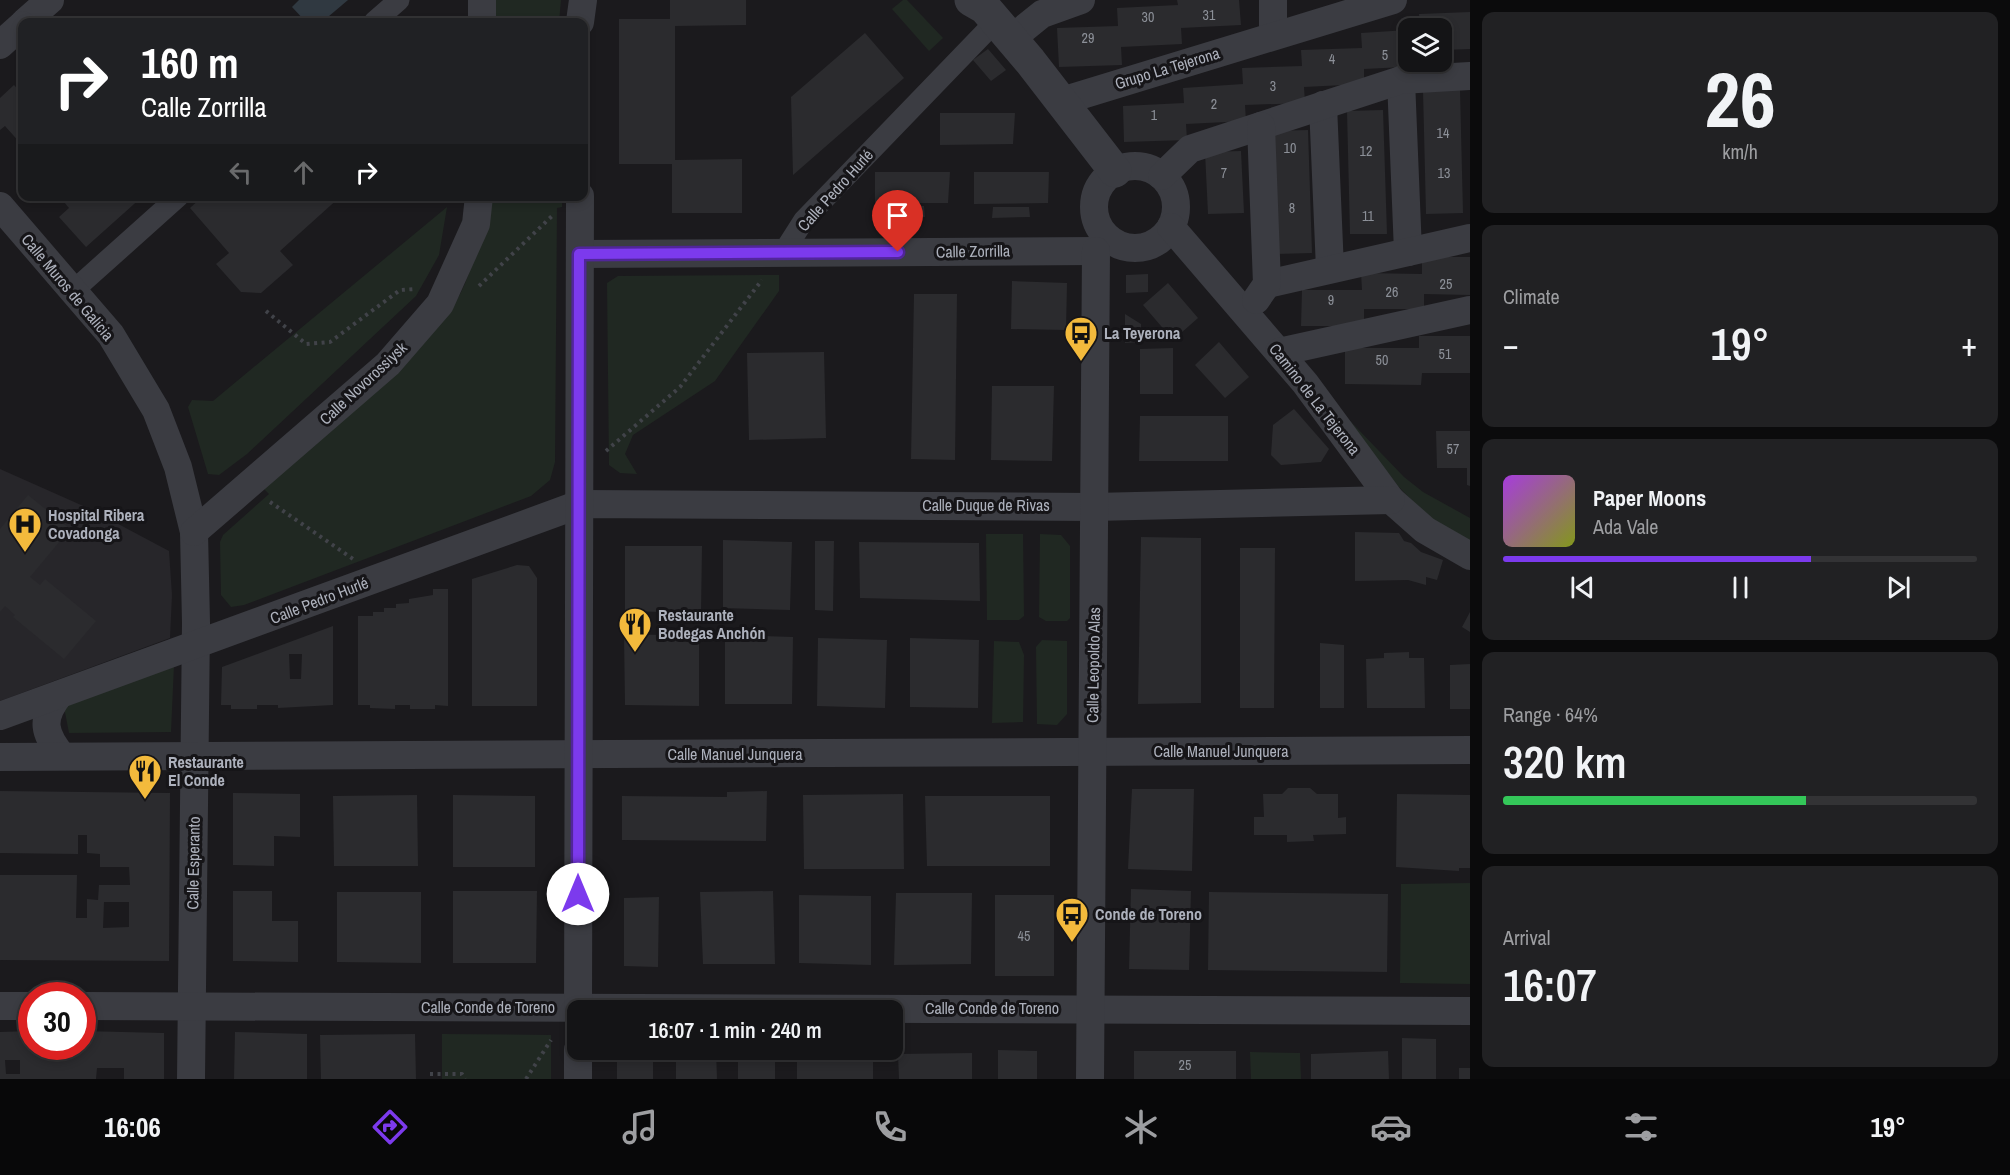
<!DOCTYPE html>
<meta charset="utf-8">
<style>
:root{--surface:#141416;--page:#212123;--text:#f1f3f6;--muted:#9d9ea1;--line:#333335;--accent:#7c3aed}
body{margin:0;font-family:"Archivo Narrow",sans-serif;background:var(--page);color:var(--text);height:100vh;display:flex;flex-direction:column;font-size:22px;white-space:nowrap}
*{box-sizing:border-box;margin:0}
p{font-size:20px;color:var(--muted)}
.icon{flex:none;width:33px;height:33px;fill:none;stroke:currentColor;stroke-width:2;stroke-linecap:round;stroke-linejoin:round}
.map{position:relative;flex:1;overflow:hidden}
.sheet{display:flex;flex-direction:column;gap:12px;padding:12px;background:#0b0b0c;width:540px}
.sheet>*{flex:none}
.banner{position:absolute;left:18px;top:18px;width:570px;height:183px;border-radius:12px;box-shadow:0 3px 9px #0003,0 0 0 2px var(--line);background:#202124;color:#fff;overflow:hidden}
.controls{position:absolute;left:1398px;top:18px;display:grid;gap:12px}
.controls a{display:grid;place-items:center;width:54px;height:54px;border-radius:12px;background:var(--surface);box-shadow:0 3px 9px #0003,0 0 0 2px var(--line);font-size:30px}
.speed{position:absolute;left:18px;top:982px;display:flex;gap:12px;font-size:30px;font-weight:700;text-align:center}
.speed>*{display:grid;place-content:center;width:78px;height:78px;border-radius:50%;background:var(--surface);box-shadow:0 3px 9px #0003,0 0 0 2px var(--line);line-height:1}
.speed .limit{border:9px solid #d22;background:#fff;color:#111}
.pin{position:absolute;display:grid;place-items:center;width:51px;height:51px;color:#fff;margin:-62px -26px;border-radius:50% 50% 50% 0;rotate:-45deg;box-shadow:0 0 6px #0007}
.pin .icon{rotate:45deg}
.me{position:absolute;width:66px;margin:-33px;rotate:0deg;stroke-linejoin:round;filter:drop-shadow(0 0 4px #0008)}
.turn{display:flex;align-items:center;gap:21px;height:126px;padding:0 24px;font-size:27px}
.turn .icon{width:78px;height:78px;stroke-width:2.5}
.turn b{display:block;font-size:42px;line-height:51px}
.lanes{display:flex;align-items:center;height:57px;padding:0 24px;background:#0003;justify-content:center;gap:30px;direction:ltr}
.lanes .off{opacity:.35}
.big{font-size:45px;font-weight:600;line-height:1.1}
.sheet .widget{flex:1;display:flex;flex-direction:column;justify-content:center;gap:9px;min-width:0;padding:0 21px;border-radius:12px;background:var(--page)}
.sheet .dial{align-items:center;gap:0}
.dial b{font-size:78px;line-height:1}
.song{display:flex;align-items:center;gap:18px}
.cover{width:72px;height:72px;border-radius:9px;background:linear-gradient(135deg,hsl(280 70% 55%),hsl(70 70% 35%))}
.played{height:6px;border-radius:3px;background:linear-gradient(90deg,var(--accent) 65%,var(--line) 65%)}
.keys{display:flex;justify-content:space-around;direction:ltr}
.heat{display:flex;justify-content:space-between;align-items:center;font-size:33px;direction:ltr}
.charge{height:9px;border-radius:4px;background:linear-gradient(90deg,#34c759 64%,var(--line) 0)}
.trip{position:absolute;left:567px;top:1000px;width:336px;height:60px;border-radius:12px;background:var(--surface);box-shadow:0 3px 9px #0003,0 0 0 2px var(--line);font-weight:600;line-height:60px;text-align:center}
.menu{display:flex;height:96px;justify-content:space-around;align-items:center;background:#080809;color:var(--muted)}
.menu .icon{width:42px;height:42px}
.menu .selected{color:var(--accent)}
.menu b{font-size:27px;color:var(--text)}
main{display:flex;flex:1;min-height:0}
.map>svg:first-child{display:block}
</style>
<main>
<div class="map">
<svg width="1470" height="1079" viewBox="0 0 1470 1079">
<rect width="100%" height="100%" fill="#1b1a1d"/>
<path fill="#27262a" d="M0,469L90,509L169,551L172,595L170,638L0,701Z"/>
<g fill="#202822">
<path d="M493,0H561L559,22H493Z"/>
<path d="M903,0H907L943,38L929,51L892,9Z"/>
<path d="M487,197H562V207L557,208L555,462L550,480L531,496L244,605L231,607L221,595L220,542L223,535L269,494L263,488L447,315C473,281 478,239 487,197Z"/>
<path d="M447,207L439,255L416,296L247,454L219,475L208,474L188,407L192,400L213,401Z"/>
<path d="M779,275V291L715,381L633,435L625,454L637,474L620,473L609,465L607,283L618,276Z"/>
<path d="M1329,399L1404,477L1423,492L1470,518V546L1435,524L1398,486Z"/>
<path d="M986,534H1023L1024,616L1019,620H987Z"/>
<path d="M1040,534L1061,535L1070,546V618L1067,621H1046L1039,617Z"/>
<path d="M1042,640L1067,641V714L1057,725L1037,724L1036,647Z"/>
<path d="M994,641L1019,642L1024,655L1023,722L992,723Z"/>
<path d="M174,665L171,732L69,733L64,707Z"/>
<path d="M1470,883V984L1400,983L1401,884Z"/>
<path d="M442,1034L551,1035V1079H442Z"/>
<path d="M1250,1052L1300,1053L1301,1079H1251Z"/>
</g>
<path fill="#303941" d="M299,0H348L322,22H306L292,7Z"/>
<g fill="#2b2b2e" fill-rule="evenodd">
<path d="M670,0H746V25L675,26V160L742,159V213H672V164H619V19H670Z"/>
<path d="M1177,0H1239L1241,25L1181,28L1182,44L1121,47L1122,65L1059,67L1057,28L1118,26L1117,8L1178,5Z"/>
<path d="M1470,12V49L1442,50V28H1420L1419,14Z"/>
<path d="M1408,30V62H1424V66L1364,69V84L1304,87L1305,103L1245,105L1246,121L1186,124L1187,140L1124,142L1123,106L1184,103L1183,88L1243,84L1242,68L1302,66L1301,50L1362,48L1361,33Z"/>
<path d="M865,33L904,78L793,175L791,97Z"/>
<path d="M988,49L1006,70L991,81L973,60Z"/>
<path d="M14,85L22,94V145L5,126L0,130V98Z"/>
<path d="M1423,90H1460L1463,213L1426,214Z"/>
<path d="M1383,110L1387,234H1350L1347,111Z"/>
<path d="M940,113H1015L1013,144L940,145Z"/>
<path d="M1308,130L1312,253L1276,254L1271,131Z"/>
<path d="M1241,151L1244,213L1208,214L1205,152Z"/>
<path d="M875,172H950L948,203H875Z"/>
<path d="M974,172H1049L1048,203L974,204Z"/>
<path d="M59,196H143L86,247L59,217L69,208Z"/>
<path d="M203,196H341L280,251L293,265L261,293L241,292L216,264L229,253L190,208Z"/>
<path d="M888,206H924L925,217H887Z"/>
<path d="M993,207H1029L1030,217L992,218Z"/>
<path d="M1422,257H1470V295L1424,294V309H1364V326H1301L1302,290H1362L1361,273L1422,274Z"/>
<path d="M1148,274V292L1126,293V275Z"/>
<path d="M1012,281L1067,283L1066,330L1011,329Z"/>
<path d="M1168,283L1198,318L1173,340L1143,305Z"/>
<path d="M914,294H957L955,460L911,459Z"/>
<path d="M1125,314L1141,324V342L1125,343Z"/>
<path d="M1419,336H1470V373H1422L1421,385L1345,384V348H1419Z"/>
<path d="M1219,342L1249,377L1225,398L1195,365Z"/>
<path d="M1173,348V394H1140V349Z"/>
<path d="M824,352L826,438L749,440L747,353Z"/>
<path d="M992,386H1054L1052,461L991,460Z"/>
<path d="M1294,409L1329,449L1321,462L1281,465L1271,455L1273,425Z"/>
<path d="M1140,416H1228V461H1139Z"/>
<path d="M1436,431H1470V486L1467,485V468H1437Z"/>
<path d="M28,495L70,529L30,577L40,585L45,579L96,621L64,659L13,617L15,615L5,606L0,612V529Z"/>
<path d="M1355,532L1399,533L1404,541L1411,543L1421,552L1443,560L1437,580L1426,577V585L1408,580L1355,581Z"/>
<path d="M1141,537L1201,538V703L1138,704Z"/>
<path d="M723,540L792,542L790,610L723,608Z"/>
<path d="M815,541H834L833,611L815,610Z"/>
<path d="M859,542L979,543L980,601L860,598Z"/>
<path d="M625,546H702L701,613L625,611Z"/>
<path d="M1240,548H1275L1274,708H1240Z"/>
<path d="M517,565L529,566L537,578V706H472V579Z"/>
<path d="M433,589H448V706L435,705V709H410V705H395V709L370,708V705H358V616H373V612H384V608H396V604L409,603V599L433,595Z"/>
<path d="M1470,612V632L1462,627Z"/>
<path d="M333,626V705L278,708V705H257V709H231V705H221L222,667ZM289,654H302L301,679H290Z"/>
<path d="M624,634L699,636V706L625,705Z"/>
<path d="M725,635L793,637L792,704H725Z"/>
<path d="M818,638L887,640L885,708L817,706Z"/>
<path d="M910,638L979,640L978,708L910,707Z"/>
<path d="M1320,643L1344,645V708H1320Z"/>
<path d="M1409,652V658H1424L1425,708H1367L1366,659L1384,658V653Z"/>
<path d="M1470,664V709H1450V665Z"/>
<path d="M1288,788H1310L1317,794H1338V818L1346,817V834L1313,835L1314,841L1287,842V835H1254V817H1264L1263,794H1282Z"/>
<path d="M1132,789H1194L1192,871L1128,869Z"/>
<path d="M0,791L170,793L169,961L0,960V875H77L76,918H87V899L98,900L99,885H130L129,867H100V854L87,853V835H78V854L0,853ZM104,902H129V927L103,928Z"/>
<path d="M767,791L766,841L622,840V796L727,797V792Z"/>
<path d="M233,793L300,794V837L274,836V866L233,865Z"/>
<path d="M903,794L904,869H804L803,795Z"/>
<path d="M1397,794L1470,795V868H1459V871L1396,867Z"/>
<path d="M417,795L418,866H334L333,796Z"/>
<path d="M453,795L535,796V867H453Z"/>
<path d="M925,796H1050V866H927Z"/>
<path d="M1131,889L1191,891L1189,970L1129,969Z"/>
<path d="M233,891H272V921H298V962L233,961Z"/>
<path d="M453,891H537L536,963H453Z"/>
<path d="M773,891L775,964H703L700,892Z"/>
<path d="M337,892H421V963L337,962Z"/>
<path d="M1209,892L1388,894L1387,972L1208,970Z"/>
<path d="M896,893H972L971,964L894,965Z"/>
<path d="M799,895L871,896V965L799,963Z"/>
<rect x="995" y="895" width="59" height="81"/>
<path d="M659,897L658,967L624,966V898Z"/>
<path d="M32,1031V1047H82V1031L164,1033V1079H124V1068H97L96,1079H0V1032ZM5,1060H20V1074H6Z"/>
<path d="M235,1032L307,1034V1079H234Z"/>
<path d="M415,1034L416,1079H321L320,1035Z"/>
<path d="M1402,1038L1436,1039V1079H1402Z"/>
<rect x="617" y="1050" width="36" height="29"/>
<path d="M676,1050H716L717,1079H676Z"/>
<rect x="738" y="1050" width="37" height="29"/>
<path d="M998,1050L1037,1051V1079H998Z"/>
<path d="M797,1051L873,1052V1079H797Z"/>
<rect x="1134" y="1051" width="102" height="28"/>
<path d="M1388,1051L1389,1079H1311V1054Z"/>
<path d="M972,1053V1079H899L898,1054Z"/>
<rect x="1459" y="1068" width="11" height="11"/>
</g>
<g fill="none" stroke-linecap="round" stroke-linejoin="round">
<g stroke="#414349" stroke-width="4" stroke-dasharray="3 4.5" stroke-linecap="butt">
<path d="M479,286L552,216"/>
<path d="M266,311L306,344L330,342L400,290L415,289"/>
<path d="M606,451L680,387L762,280"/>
<path d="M270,502L353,559"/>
<path d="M430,1074H462L465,1079"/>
<path d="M526,1079L551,1040"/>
</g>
<g stroke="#3b3c42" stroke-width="21">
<path d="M374,22L399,0"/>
<path d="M783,253L804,220L995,22"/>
<path d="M74,290L179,196"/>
</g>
<g stroke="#3b3c42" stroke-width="28">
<path d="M482,0V22"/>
<path d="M1273,0V34"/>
<path d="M25,22L50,0"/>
<path d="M580,22L583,0"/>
<path d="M1010,40L1042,14L1081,0"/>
<path d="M0,45L22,25"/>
<path d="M1401,80L1408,252"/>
<path d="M1062,101L1393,0"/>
<path d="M1323,105L1330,269"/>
<circle cx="1135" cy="207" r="41"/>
<path d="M1162,176L1190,149L1401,80L1470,76"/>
<path d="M0,206L111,335L156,410L178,467L194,532L196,623L191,1079"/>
<path d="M1171,227L1305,383L1391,500L1425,530L1470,556"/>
<path d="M580,254L1096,251"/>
<path d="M1267,284L1470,238"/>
<path d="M1256,300L1267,284L1261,126"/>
<path d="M1279,352L1470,310"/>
<path d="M194,532L388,364L440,304L476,224L479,196"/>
<path d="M59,695C40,719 44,734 62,756"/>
<path d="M0,716L580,504L1094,507L1391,500"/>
<path d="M0,757L1470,750"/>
<path d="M0,1006H32"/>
<path d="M82,1006L1470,1011"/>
<path d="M578,1011L580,196"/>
<path d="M578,1079V1050"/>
<path d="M1090,1079L1096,251"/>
</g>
<path stroke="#3b3c42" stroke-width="33" d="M971,0L985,8L1030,61L1115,171"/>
</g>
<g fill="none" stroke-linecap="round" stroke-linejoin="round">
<defs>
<path id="route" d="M578,894L579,254L898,252"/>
</defs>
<use href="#route" stroke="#51269a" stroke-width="15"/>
<use href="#route" stroke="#7c3aed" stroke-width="10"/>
</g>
<defs>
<symbol id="bus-pin" viewBox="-11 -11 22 30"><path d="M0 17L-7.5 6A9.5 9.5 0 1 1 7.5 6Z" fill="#f3ba3c" stroke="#161518"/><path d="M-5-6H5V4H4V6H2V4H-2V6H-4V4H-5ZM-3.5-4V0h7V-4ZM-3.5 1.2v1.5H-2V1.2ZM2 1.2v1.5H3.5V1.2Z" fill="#111"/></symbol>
<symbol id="hospital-pin" viewBox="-11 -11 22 30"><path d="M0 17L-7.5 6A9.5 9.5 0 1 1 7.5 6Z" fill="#f3ba3c" stroke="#161518"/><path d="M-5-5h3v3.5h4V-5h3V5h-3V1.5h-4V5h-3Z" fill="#111"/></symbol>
<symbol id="restaurant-pin" viewBox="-11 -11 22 30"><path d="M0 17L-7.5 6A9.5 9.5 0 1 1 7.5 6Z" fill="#f3ba3c" stroke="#161518"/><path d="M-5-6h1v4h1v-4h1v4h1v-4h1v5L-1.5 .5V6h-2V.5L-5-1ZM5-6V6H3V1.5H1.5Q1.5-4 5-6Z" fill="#111"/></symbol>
</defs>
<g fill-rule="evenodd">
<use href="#bus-pin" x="1062" y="314" width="38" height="52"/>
<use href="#hospital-pin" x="6" y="505" width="38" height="52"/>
<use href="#restaurant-pin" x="616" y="605" width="38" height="52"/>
<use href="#restaurant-pin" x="126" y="752" width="38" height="52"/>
<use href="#bus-pin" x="1053" y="895" width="38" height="52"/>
</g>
<g text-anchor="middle" stroke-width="6" stroke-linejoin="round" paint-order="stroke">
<g font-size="14" fill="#8c9098">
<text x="1209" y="20">31</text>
<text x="1148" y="22">30</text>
<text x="1088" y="43">29</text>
<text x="1385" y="60">5</text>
<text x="1332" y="64">4</text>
<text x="1273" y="91">3</text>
<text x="1214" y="109">2</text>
<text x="1154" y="120">1</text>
<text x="1443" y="138">14</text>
<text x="1290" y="153">10</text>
<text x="1366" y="156">12</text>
<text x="1224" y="178">7</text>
<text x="1444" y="178">13</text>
<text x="1292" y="213">8</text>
<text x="1368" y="221">11</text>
<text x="1446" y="289">25</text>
<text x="1392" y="297">26</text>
<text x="1331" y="305">9</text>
<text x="1445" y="359">51</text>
<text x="1382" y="365">50</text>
<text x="1453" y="454">57</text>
<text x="1024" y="941">45</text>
<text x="1185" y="1070">25</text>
</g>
<g font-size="16" fill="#adb1bc" stroke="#161518">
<text transform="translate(1167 68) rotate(-17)" y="6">Grupo La Tejerona</text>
<text transform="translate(835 190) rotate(-48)" y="6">Calle Pedro Hurlé</text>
<text transform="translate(973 251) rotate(-1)" y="6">Calle Zorrilla</text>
<text transform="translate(68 287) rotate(50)" y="6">Calle Muros de Galicia</text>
<text transform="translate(363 383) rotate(-43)" y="6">Calle Novorossiysk</text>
<text transform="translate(1315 399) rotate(52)" y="6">Camino de La Tejerona</text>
<text x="986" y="511">Calle Duque de Rivas</text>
<text transform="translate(319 600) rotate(-21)" y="6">Calle Pedro Hurlé</text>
<text transform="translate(1093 665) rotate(-89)" y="6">Calle Leopoldo Alas</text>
<text x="1221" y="757">Calle Manuel Junquera</text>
<text x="735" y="760">Calle Manuel Junquera</text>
<text transform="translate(193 863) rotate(-89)" y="6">Calle Esperanto</text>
<text x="488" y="1013">Calle Conde de Toreno</text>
<text x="992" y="1014">Calle Conde de Toreno</text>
</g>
<g font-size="16" font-weight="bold" fill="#adb1bc" stroke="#161518" text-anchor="start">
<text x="1104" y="339">La Teyerona</text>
<text x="48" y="521">Hospital Ribera<tspan x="48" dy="18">Covadonga</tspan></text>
<text x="658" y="621">Restaurante<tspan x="658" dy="18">Bodegas Anchón</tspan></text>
<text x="168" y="768">Restaurante<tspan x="168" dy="18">El Conde</tspan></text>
<text x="1095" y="920">Conde de Toreno</text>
</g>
</g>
</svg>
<div class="controls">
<a><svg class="icon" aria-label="layers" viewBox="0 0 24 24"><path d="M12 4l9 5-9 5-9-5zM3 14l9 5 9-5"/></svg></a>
</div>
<div class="speed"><div class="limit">30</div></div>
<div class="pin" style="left:898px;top:252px;background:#d93025"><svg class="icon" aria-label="arrive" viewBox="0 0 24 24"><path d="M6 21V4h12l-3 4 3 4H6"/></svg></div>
<svg class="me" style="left:578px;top:894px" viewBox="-20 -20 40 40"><circle r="19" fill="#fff"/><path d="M0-13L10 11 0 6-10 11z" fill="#7c3aed"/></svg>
<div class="trip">16:07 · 1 min · 240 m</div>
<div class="banner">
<div class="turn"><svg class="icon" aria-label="right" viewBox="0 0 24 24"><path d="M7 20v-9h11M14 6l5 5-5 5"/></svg><div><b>160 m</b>Calle Zorrilla</div></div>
<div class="lanes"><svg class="icon off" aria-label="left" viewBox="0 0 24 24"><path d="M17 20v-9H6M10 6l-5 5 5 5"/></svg><svg class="icon off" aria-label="ahead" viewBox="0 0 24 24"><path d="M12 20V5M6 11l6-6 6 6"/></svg><svg class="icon" aria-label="right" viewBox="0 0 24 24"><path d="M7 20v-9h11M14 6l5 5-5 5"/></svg></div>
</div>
</div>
<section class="sheet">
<div class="widget dial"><b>26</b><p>km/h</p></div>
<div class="widget"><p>Climate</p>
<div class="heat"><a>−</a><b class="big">19°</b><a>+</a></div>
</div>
<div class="widget">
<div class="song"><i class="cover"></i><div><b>Paper Moons</b><p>Ada Vale</p></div></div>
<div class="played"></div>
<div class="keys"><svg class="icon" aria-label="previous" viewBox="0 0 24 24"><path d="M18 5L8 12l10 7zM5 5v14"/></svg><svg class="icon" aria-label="pause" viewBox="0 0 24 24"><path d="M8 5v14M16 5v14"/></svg><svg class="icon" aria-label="next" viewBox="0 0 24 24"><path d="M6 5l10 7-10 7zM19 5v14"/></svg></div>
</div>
<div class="widget"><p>Range · 64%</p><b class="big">320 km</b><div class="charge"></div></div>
<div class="widget"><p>Arrival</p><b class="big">16:07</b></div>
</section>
</main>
<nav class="menu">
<b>16:06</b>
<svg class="icon selected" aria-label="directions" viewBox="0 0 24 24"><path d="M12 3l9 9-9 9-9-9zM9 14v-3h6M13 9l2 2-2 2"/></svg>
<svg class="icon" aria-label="music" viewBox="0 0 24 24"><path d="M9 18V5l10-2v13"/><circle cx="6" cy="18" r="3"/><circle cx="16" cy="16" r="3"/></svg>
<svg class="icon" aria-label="phone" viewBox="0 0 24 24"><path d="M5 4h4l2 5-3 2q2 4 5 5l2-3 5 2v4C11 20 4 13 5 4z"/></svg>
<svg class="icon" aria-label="climate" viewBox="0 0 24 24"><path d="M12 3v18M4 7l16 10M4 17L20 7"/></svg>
<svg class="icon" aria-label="car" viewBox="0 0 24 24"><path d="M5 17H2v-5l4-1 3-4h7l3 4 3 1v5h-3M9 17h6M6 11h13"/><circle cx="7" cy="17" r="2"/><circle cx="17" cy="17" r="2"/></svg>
<svg class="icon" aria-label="filters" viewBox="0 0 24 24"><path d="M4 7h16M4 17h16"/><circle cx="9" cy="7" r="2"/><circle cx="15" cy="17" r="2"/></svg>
<b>19°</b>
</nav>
